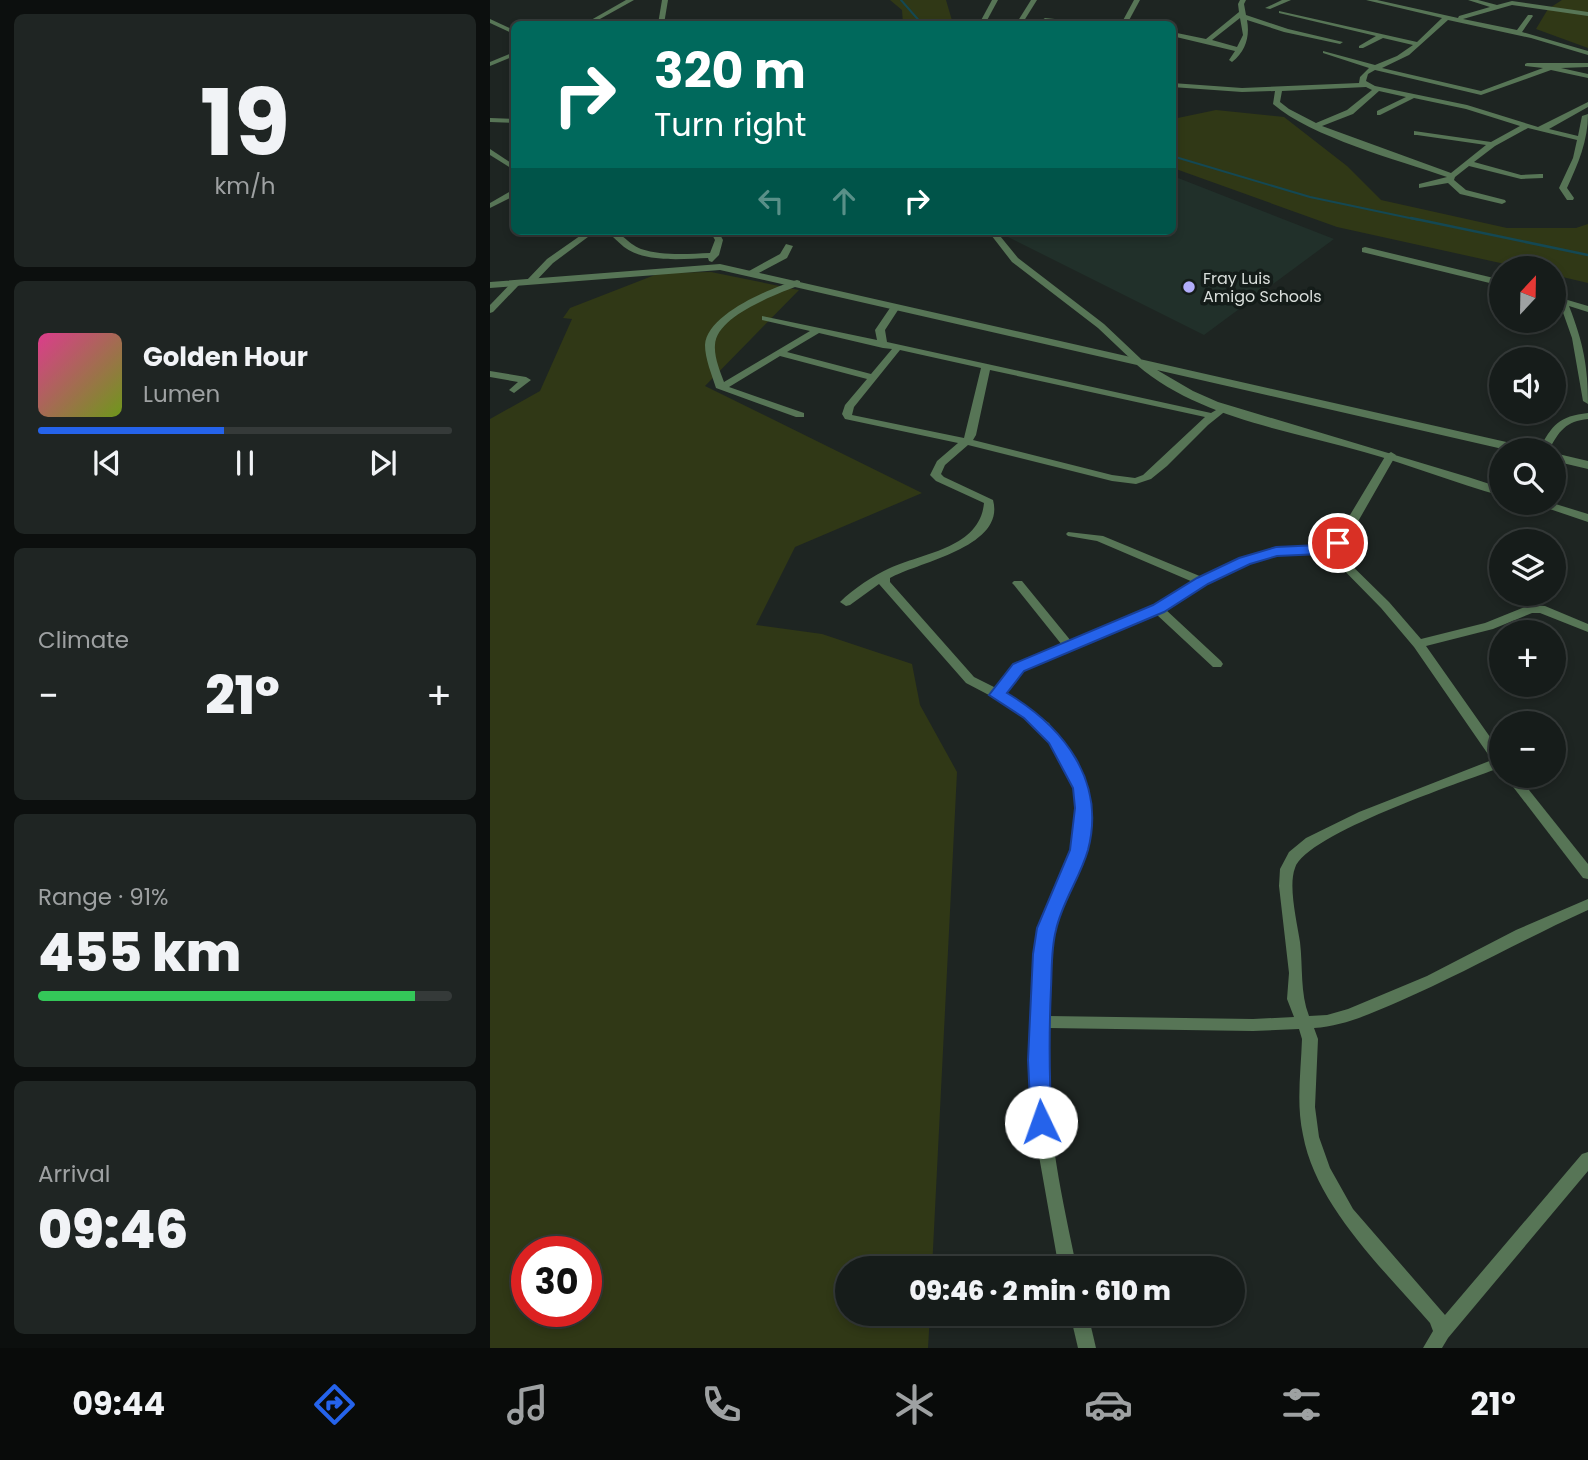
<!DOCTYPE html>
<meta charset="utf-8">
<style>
:root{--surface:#161c1a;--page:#1f2523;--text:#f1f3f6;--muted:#9ea1a2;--line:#353a39;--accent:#2563eb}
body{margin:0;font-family:Poppins,sans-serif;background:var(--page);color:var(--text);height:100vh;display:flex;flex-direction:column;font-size:26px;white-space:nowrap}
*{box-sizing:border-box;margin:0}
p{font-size:23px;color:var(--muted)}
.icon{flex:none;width:38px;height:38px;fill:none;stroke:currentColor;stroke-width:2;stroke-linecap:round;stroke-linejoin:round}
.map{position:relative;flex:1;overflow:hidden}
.side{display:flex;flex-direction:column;gap:14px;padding:14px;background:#0c0f0e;width:490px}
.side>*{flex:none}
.top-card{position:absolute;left:21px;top:21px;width:665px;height:214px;border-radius:10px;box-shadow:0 4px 10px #0003,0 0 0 2px var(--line);background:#00695c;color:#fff;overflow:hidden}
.needle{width:46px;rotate:22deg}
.tools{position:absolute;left:999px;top:256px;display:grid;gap:14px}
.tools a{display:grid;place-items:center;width:77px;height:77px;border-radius:50%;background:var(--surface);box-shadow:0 4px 10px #0003,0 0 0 2px var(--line);font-size:35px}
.speed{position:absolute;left:21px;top:1236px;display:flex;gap:14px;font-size:35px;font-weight:700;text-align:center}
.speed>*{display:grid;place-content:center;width:91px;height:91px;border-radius:50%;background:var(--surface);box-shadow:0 4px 10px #0003,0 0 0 2px var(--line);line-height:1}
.speed .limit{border:10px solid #d22;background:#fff;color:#111}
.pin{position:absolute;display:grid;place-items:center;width:60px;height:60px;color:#fff;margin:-30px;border:4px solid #fff;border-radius:50%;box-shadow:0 2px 7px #0007}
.me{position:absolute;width:77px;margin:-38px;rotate:357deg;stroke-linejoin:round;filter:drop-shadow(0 0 5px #0008)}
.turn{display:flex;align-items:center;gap:24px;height:147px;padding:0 28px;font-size:32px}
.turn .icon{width:91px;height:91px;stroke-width:2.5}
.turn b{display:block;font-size:49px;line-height:60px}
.lanes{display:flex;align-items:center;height:66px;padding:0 28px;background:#0003;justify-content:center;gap:35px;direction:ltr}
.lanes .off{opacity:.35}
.big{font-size:52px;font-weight:800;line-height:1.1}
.side .tile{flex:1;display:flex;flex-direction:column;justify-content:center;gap:10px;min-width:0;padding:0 24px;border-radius:10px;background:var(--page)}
.side .dial{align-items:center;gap:0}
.dial b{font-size:91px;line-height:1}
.song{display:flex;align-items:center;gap:21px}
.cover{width:84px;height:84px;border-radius:10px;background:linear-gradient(135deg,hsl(330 70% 55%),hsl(80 70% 35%))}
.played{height:7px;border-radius:4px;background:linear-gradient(90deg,var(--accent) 45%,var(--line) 45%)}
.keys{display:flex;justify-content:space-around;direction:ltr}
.heat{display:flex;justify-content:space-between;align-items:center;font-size:38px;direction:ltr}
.charge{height:10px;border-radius:5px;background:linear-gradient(90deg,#34c759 91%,var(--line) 0)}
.trip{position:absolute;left:345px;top:1256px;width:410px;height:70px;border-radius:35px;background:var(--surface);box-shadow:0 4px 10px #0003,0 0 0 2px var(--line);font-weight:800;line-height:70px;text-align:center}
.menu{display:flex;height:112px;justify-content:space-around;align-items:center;background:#090b0a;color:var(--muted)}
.menu .icon{width:49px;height:49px}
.menu .on{color:var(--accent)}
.menu b{font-size:32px;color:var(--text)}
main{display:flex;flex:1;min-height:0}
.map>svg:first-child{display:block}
</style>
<main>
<section class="side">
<div class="tile dial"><b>19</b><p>km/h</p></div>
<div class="tile">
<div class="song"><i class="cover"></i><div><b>Golden Hour</b><p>Lumen</p></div></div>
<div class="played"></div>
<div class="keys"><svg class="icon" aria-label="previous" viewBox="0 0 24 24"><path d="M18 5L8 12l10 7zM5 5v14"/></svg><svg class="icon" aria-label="pause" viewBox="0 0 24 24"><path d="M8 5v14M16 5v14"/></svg><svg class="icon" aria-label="next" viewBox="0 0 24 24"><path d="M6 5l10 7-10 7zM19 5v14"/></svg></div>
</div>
<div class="tile"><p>Climate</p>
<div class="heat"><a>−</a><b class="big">21°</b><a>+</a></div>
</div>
<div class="tile"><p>Range · 91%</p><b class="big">455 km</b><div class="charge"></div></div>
<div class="tile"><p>Arrival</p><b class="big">09:46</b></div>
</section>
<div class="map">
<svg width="1098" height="1348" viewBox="0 0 1098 1348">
<rect width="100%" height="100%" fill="#1e2522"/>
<path fill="#21302a" d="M683,176L844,239L714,335L518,237V231H682Z"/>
<g fill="#303816" fill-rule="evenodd">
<path d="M400,0H456L463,24H413L412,10Z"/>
<path d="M1072,0H1098V48L1046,29L1058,9Z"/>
<path d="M726,110L794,117L857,166L891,200L1017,228H1086L1098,224V283L1064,275V268H1033L847,227L683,168V119Z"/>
<path d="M221,272L309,290L215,386L432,493L305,547L266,625L332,634L422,664L430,705L467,772L442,1269H357V1314H440L438,1348H0V419L50,391L82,319L73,318L80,308L170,273ZM37,1251H96V1311H37Z"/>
</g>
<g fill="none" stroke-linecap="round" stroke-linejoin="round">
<g stroke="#144853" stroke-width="2">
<path d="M411,0L432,24"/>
<path d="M682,156L820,197L929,220"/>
</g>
<path stroke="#144853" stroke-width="2.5" d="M921,218L1098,255"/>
<g fill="#577556" fill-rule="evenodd">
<path d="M136,0H144L101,24H94Z"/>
<path d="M172,0H178L174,24H168Z"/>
<path d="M502,0H508L495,24H489Z"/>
<path d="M541,0H547L532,24H526Z"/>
<path d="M644,0H650L637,24H631Z"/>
<path d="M750,0H756L754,4L756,15L798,29L853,42L850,44L794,32L757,20C760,36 756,51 742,62L739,60L745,51L682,36V32L716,39L749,12L748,4ZM750,18L753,35L747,47L722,40Z"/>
<path d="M792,0H801L780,9L775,8Z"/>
<path d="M876,0H887L968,18L969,16L1000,7L978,0H988L1007,5L1022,1L1098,12V16L1022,5L973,19L1027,30L1038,15H1042L1043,16L1032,32L1098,51V55L1041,38L958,20L919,55L892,68L991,91L1053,68L1035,66V64L1037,63H1098V67L1071,68L1098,74V78L1061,70L991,95L885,70L878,74L876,81L885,86L977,105L1048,127L1098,102V107L1059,129L1088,136L1092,116L1098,114C1098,141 1088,164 1077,188L1084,198L1083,200H1077L1069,188L1083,158L1087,140L1038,128L1005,146L984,162L1031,175L1050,174H1053V178L1031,179L979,166L965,177L964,180L976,190L1015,200L1016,202L1012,204L970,194L958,183L929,188V184L957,177C908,160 821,137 783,104L785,91L752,92L682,87V83L752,88L869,83L870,77L879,68L833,53V51L885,65L907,56L923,45L893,38L873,48H869V46L886,36L789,13V11L927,42L952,18ZM876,87L882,90L857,110L826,123L799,109L790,102L792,91ZM889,91L916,97L887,111V115H890L924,98L976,109L1030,126L1001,142L924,131V135H927L996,145L961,173L832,126L863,114Z"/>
<path d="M555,18L594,22L597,24H580L553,21L552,20Z"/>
<path d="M0,19L24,30V34L0,23Z"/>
<path d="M24,52V56L0,66V62Z"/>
<path d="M0,118L24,119V123L0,122Z"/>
<path d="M0,149L24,165V170L0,155Z"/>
<path d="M21,191H24V196L0,208V203Z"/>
<path d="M97,231H106L63,263L43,284H37V280L57,259Z"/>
<path d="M117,231C133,231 136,243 151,249C172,256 198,254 220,253L225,240L220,231H228L233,240L229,255L222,262L219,261L218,258C192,259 156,263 134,247C128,242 122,236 117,231Z"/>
<path d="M498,231H506L528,258L614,324L651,359V363H645L608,328L522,262Z"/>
<path d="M296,244L303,246L297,258L265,275H259V271L290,254Z"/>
<path d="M875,247L1012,280V286L872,252V248Z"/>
<path d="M26,280L29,281V285L3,312L0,313V305L23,281Z"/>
<path d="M307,280L310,281V285C287,294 226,316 225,345C224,357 230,371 234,382L320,331L272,320V316L387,340L385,330L402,305L405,304L410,307L395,330L397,342L721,413L733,406L738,409L718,425L677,466L661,479L646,484L622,481L478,445L455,465L451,474L454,477L503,500C516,547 428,562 400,578V582L484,677L506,688L525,665L572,645L524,585L522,583L524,581H532L581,641L664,606L703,582L607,541L578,536L576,534L578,532L613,536L712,577L751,559L782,549L839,544L851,530L896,455L901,452L906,455L862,532L848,548V552L899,602L931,639L995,623L1040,605L1055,606L1098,624V632L1050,613H1042L1003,629L936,646L1012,754V768H1009C972,782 816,834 805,868C798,886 807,922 810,942C813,967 810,993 819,1016L837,1015L858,1009L937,976L1026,930L1098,899V910C1034,939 974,973 910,1001C882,1013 855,1026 824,1028L828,1039L825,1107L829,1137L840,1168L863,1209L955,1315L1092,1154L1098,1152V1171L958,1338L952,1348H933L943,1331L940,1323C894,1270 826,1206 813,1135C806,1103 811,1071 812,1039L809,1029L763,1031L558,1028C553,1112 570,1188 587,1269H569L543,1122L540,1060L549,928L582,850L587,808L584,788L566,752L551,729L516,704L476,683L389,584L360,605L356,606L350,602C363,589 384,575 400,568C433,553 490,548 494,503L446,481L440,475L447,461L468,443L355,419L352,414L355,405L377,379L290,356L239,387L314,413V417H306L226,388C222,375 215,359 215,345C217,314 281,288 307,280ZM329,333L393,348L402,349L381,374L297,352ZM410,350L491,368L474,438L362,415L364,407ZM500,370L715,417L653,475L645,478L622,475L483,440L486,435ZM837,551L839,555L891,608L924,647L1002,760L869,812L816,838L799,852L790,869L789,886L799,973L797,999L804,1017L763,1019L558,1016L563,928L596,850L601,808L598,788L578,751L559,723L515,693L533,671L666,614L723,667H731L733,664L731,661L675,609C709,588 747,561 788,554C804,551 821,552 837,551Z"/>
<path d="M1064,296L1098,306V312L1079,306C1093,342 1098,366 1098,404L1093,401L1082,338L1070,304L1064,302Z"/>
<path d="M0,371L36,377L41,380L24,393L19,390L28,382L0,377Z"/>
<path d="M1098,413V419C1076,421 1069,431 1059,450H1049C1062,425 1069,416 1098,413Z"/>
<path d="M1014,775H1027L1098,864V879L1093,878Z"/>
<path d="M580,1314H598L606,1348H588Z"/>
</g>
<g fill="#577556" fill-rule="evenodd">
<path d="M230,264L1034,446L1040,450H1017L667,370L703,391L728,402L978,477L1012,488V496C965,483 920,465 874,452C798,430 709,418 647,365L230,270L0,288V282Z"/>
<path d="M1064,453L1098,461V469L1064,461Z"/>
<path d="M1039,502H1059L1098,514V522Z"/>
</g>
</g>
<path fill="#2563eb" stroke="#184099" stroke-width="2" d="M848,539L856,543L831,554L787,556L760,564L718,584L674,612L534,671L517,693C574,727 616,781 598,850C590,878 572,902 566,930C561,949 562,969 561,988C559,1033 559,1077 562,1122L558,1128L551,1131L544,1128L541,1122L538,1060L543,954L547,928L580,850L585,808L583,788L559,743L534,718L499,695L523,664L663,605L707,578L749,558L786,547L829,545Z"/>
<circle fill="#b1adfa" stroke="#141c19" stroke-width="2.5" cx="699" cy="287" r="7"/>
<g text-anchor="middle" stroke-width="7" stroke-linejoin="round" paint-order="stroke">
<g font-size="16" fill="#d9dedb" stroke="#141c19" text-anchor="start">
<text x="713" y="284">Fray Luis<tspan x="713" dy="18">Amigo Schools</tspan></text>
</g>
</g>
</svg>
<div class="tools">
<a><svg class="needle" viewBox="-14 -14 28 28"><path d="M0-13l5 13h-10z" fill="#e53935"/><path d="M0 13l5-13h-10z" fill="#9ea1a2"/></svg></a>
<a><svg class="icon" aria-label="sound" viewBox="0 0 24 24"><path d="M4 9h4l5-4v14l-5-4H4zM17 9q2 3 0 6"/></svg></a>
<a><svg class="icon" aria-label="search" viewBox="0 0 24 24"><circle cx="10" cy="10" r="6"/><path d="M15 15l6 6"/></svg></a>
<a><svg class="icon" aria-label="layers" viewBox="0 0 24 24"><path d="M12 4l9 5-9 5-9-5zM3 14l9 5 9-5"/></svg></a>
<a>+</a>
<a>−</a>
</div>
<div class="speed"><div class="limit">30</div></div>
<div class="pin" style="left:848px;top:543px;background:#d93025"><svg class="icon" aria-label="arrive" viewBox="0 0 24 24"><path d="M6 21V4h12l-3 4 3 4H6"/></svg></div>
<svg class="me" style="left:551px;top:1122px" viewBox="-20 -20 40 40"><circle r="19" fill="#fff"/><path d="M0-13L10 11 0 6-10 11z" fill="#2563eb"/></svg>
<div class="trip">09:46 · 2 min · 610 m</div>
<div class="top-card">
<div class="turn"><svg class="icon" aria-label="right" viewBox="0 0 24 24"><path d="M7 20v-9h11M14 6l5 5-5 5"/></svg><div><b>320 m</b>Turn right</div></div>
<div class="lanes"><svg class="icon off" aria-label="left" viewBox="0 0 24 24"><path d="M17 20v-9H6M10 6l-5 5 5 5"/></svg><svg class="icon off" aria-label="ahead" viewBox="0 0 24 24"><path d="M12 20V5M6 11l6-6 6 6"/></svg><svg class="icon" aria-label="right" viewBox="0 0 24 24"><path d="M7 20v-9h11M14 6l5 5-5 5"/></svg></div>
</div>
</div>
</main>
<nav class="menu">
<b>09:44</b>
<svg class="icon on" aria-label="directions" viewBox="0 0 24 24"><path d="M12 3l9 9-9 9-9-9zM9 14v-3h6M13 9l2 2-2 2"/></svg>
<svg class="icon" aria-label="music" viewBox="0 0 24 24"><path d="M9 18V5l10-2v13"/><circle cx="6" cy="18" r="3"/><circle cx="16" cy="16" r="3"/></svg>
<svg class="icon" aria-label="phone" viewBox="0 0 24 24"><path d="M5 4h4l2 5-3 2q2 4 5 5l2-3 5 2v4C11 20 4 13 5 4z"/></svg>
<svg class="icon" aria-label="climate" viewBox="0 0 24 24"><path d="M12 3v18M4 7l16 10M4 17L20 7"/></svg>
<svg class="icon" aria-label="car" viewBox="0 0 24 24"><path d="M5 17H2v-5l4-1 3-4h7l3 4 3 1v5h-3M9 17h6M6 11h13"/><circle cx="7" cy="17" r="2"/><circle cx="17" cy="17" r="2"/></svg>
<svg class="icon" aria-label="filters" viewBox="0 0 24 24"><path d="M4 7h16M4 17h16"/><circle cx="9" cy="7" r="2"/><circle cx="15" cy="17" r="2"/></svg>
<b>21°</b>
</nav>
